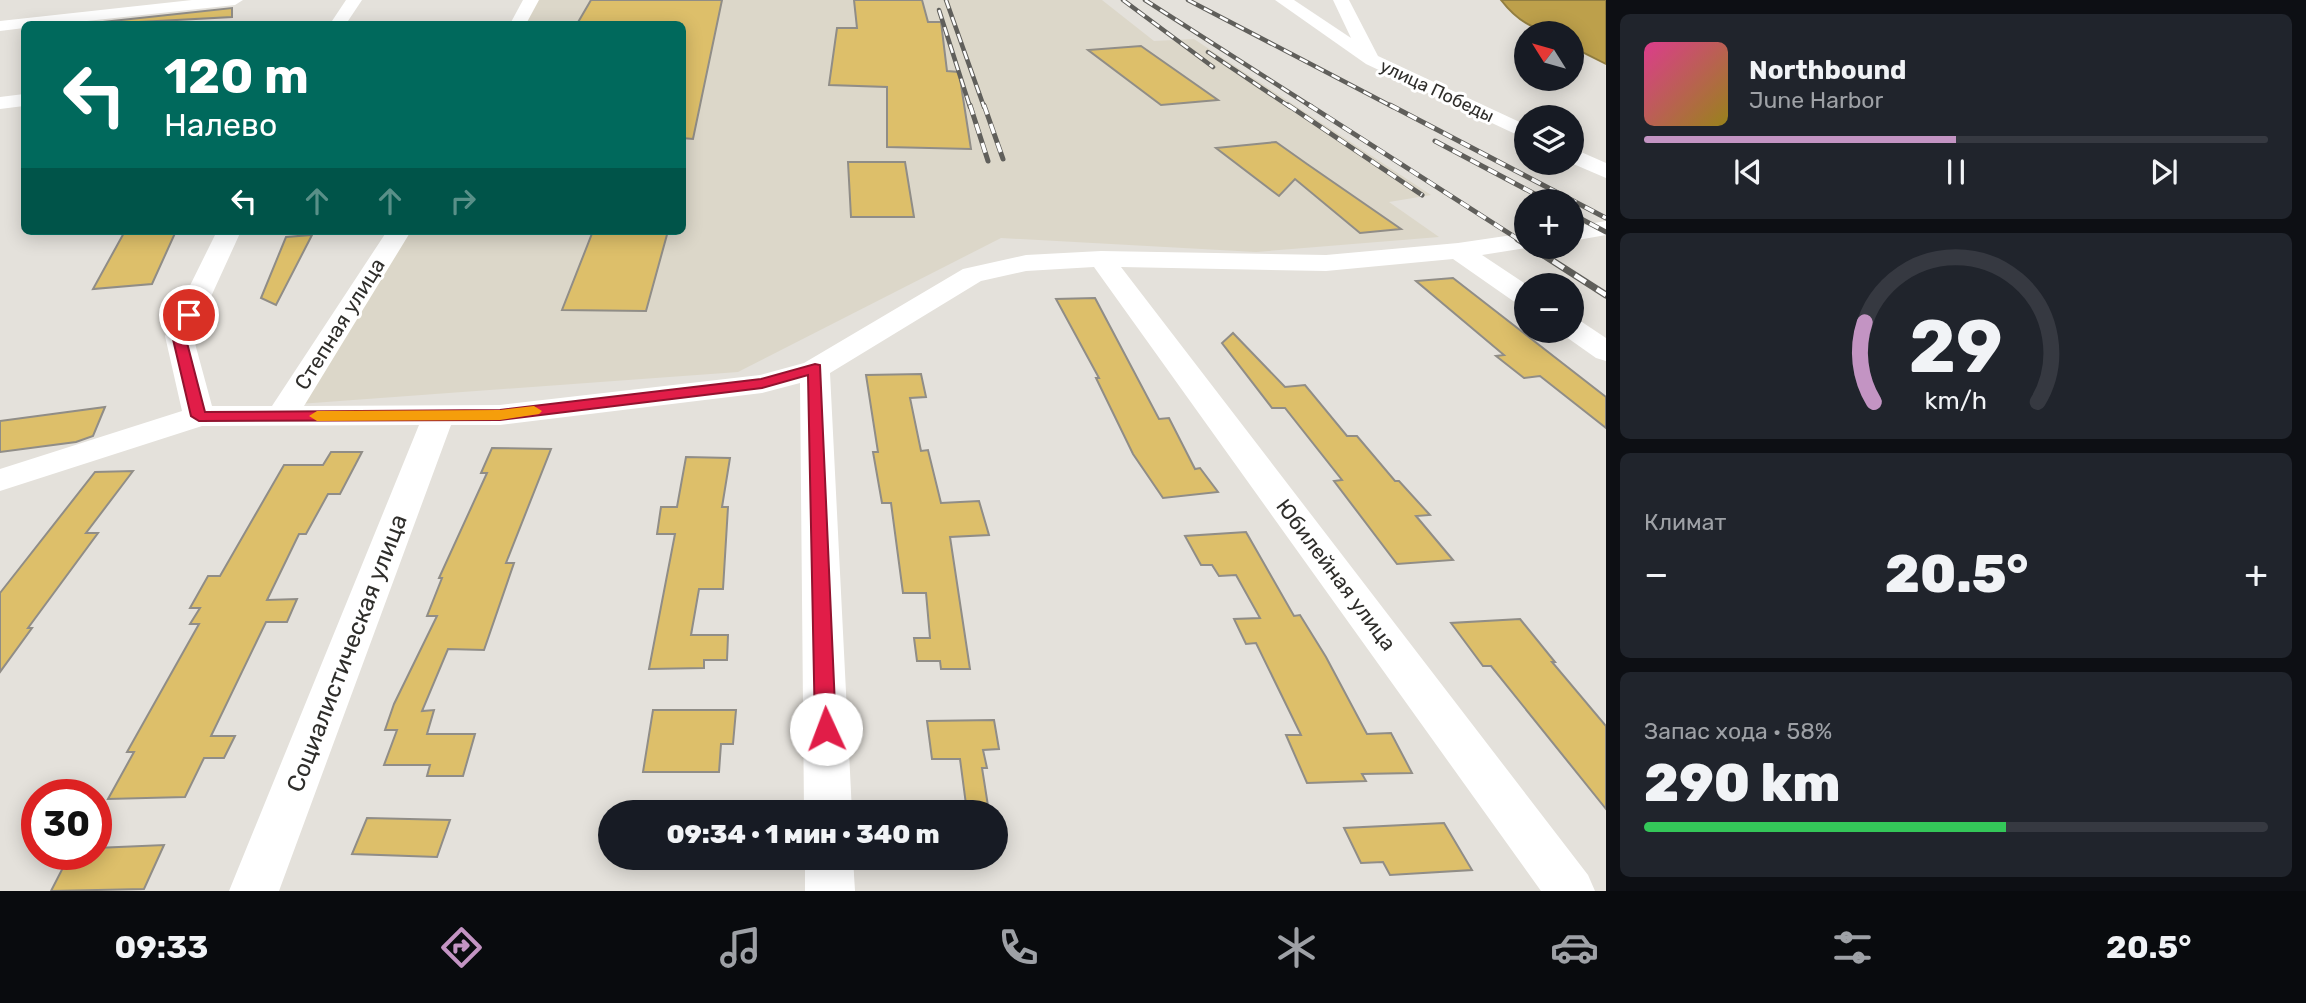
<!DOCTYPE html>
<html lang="ru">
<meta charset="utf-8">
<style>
:root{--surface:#171b24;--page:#20242c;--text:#f1f3f6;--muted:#9ea1a6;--line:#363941;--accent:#c394c3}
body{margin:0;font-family:Rubik,sans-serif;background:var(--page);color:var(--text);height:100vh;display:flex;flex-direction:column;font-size:26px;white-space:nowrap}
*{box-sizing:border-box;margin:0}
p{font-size:23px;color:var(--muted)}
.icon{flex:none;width:38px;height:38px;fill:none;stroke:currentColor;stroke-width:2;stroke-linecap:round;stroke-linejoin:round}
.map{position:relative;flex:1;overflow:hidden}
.panel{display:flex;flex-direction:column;gap:14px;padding:14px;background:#0d0f14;width:700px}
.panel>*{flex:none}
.top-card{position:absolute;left:21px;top:21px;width:665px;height:214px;border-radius:10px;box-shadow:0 4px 18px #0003;background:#00695c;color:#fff;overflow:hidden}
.needle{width:46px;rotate:307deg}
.tools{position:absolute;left:1514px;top:21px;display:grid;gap:14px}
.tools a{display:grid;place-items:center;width:70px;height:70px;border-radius:50%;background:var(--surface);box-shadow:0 4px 18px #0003;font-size:35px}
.speed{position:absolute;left:21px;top:779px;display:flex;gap:14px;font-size:35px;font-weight:700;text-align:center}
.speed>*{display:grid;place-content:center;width:91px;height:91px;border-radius:50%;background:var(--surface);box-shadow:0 4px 18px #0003;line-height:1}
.speed .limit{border:10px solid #d22;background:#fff;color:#111}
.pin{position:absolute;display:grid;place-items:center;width:60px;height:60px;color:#fff;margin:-30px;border:4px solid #fff;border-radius:50%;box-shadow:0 2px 7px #0007}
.me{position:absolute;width:77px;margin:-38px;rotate:358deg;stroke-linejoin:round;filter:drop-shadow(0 0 5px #0008)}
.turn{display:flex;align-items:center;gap:24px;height:147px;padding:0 28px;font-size:32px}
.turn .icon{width:91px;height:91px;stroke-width:2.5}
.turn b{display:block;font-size:49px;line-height:60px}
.lanes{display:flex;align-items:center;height:66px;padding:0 28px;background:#0003;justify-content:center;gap:35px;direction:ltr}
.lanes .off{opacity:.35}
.big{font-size:52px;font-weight:800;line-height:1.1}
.panel .tile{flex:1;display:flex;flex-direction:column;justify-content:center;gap:10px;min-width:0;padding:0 24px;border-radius:10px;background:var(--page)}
.panel .dial{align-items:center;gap:0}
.dial svg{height:182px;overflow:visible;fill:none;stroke:var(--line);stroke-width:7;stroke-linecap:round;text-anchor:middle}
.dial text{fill:var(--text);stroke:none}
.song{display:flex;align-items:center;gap:21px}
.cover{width:84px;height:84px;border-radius:10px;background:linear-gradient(135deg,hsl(330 70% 55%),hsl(50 70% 35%))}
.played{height:7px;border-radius:4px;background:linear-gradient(90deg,var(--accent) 50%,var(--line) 50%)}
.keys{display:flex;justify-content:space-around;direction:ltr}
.heat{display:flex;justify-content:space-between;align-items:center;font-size:38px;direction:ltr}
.charge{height:10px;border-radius:5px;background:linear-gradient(90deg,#34c759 58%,var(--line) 0)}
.trip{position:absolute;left:598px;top:800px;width:410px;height:70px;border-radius:35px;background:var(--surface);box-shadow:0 4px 18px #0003;font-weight:800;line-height:70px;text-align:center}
.dock{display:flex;height:112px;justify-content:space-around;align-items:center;background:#090b0e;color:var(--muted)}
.dock .icon{width:49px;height:49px}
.dock .active{color:var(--accent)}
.dock b{font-size:32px;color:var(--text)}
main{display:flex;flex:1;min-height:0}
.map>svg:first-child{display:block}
</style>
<main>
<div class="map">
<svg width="1606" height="891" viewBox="0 0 1606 891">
<rect width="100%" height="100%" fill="#e4e1db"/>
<path fill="#dcd7c9" d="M532,0H1102L1154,41L1194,39L1431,195L1389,202L1439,237L1256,252L1001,238L738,372L299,404L399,231H682V24H518Z"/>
<path fill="#bda04b" stroke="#927e41" stroke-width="2" d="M1501,0H1606V64L1572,47V33C1540,33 1521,26 1501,0Z"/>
<g fill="#ddbf6a" stroke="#908d87" stroke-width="2">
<path d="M591,0H722L693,139L682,138V24H577Z"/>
<path d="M854,0H922L928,22H941L947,71L959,72L971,149L887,147V87L829,85L837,28H857Z"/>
<path d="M232,8V17L101,24L103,22Z"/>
<path d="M1141,46L1218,100L1161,105L1088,50Z"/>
<path d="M1276,142L1307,164L1401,229L1360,233L1295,179L1279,196L1216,148Z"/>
<path d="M848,162H905L914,217H851Z"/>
<path d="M125,231H176L152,284L93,289Z"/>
<path d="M593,231H668L646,311L562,310Z"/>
<path d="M312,235L276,305L261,298L286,237Z"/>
<path d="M1453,278L1606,397V428L1540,376L1524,378L1496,356L1504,355L1416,281Z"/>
<path d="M1095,298L1159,419L1169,418L1195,469L1200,468L1218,492L1163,498L1133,454L1096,378H1099L1056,299Z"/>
<path d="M1233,333L1285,387L1305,385L1347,436H1357L1395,481H1399L1430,515L1416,516L1453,560L1397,564L1334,481L1342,480L1285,408H1272L1222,343Z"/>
<path d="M921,374L926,397L910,398L921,451L928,450L941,503L979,501L989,535L950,537L970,669H941L940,661H917L914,638H930L926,593H903L891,503H882L873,452H878L866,375Z"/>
<path d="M105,407L93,436L76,442L0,452V421Z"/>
<path d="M492,448L551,449L506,563H514L484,650L448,649L422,711L434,710L427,734H475L463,776H427L430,765H384L397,730H385L394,704L437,616H427L442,578H439L487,473H481Z"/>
<path d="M331,452H362L340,494H328L306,534H299L267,600L297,599L287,622H266L211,736H235L224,758H204L185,797L108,799L134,752H127L199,624H190L200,608H190L208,576H220L284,465H323Z"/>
<path d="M686,457L730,458L722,507H728L723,589H699L691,635H728L727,660H704V668L649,669L675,534H657L661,507H677Z"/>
<path d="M133,471L86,533H98L28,628H32L0,672V593L95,472Z"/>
<path d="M1246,532L1294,616L1300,615L1326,657L1367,734L1391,733L1412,773L1362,774L1366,781L1307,783L1286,735H1301L1256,643L1246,644L1234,619L1260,618L1236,575L1219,576L1212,565H1201L1185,536Z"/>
<path d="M1520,619L1555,662H1552L1606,726V809L1491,666H1483L1451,623Z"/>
<path d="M653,710H736L733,744H721L719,772H643Z"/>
<path d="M994,720L999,749L983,750L987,768H982L989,812H967L960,759H932L927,721Z"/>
<path d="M367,818L450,820L437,857L352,854Z"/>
<path d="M1444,823L1472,870L1390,875L1383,862L1361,863L1344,828Z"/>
<path d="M164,845L144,889L51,891L70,854H96V848Z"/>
</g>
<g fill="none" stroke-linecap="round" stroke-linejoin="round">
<g fill="#fff" fill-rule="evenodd">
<path d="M192,0H243L235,5L59,24H24V28L0,31V21Z"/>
<path d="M346,0H362L346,24H330Z"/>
<path d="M523,0H539L526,24H510Z"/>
<path d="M1275,0H1294L1351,38L1333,0H1349L1378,56L1526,125V139L1366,64Z"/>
<path d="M24,94V106L0,109V97Z"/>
<path d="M1572,148L1606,163V178L1571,163Z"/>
<path d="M1606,221V235L1572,241V227Z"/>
<path d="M217,231H241L193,336L212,406H272L387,231H411L304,406L500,405L760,375L804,363L963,269L1026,255L1101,251L1326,255L1458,243L1526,233V247H1533L1482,255L1527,285L1526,305L1516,303L1453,259L1326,271L1121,267L1588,875L1595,891H1541L1094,267L1026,271L981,281L830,373L852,812H804L800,383L762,393L500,425H451L279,891H229L419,425L202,426L0,491V469L182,411L165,336Z"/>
<path d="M1572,319L1582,322L1606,338V361L1596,358L1562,334L1560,331H1572Z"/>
<path d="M805,858H853L855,891H805Z"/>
</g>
<defs>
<g id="rail-far2">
<path d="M946,0L984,107"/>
<path d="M1123,0L1213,67"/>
<path d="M1145,0L1312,107"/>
<path d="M1188,0L1393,107"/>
<path d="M939,10L970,107"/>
<path d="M1208,52L1290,107"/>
</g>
<g id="rail-far1">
<path d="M970,105L988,161"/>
<path d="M984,105L1003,159"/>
<path d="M1288,105L1422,195"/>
<path d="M1309,105L1521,241"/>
<path d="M1390,105L1606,218"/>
<path d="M1435,141L1548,201"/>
<path d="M1572,214L1606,232"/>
</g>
<g id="rail">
<path d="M1518,239L1526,244"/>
<path d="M1531,247L1606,295"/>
</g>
</defs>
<use href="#rail-far2" stroke="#605f5b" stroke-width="4.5"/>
<use href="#rail-far1" stroke="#605f5b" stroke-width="5"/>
<use href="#rail" stroke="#605f5b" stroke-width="7"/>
<use href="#rail-far2" stroke="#fff" stroke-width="2.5" stroke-dasharray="9" stroke-linecap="butt"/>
<use href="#rail-far1" stroke="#fff" stroke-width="3.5" stroke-dasharray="10" stroke-linecap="butt"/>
<use href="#rail" stroke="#fff" stroke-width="4.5" stroke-dasharray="13" stroke-linecap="butt"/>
</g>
<path fill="#e11d48" stroke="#92132f" stroke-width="2" d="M189,311L195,315L185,335L205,412L500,410L761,379L815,364L820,365L836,729L833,735L826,737L818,735L815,729L808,375L762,388L500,420L199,421L191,416L172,335L182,315Z"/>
<path fill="#f59e0b" d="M534,406L542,411L539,414L500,420L317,421L309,416L317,411L500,410Z"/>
<g text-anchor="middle" stroke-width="6" stroke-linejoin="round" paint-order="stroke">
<g font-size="18" fill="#2f2e2b" stroke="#fff">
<text transform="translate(1437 91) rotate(25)" y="6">улица Победы</text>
</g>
<g font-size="21" fill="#2f2e2b" stroke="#fff">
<text transform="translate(340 324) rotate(-58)" y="7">Степная улица</text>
<text transform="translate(1336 575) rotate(53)" y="7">Юбилейная улица</text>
</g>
<g font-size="24" fill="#2f2e2b" stroke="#fff">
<text transform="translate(347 653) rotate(-69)" y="8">Социалистическая улица</text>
</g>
</g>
</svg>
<div class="tools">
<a><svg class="needle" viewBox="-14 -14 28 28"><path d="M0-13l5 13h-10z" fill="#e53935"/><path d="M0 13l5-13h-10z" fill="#9ea1a6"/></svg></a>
<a><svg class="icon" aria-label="layers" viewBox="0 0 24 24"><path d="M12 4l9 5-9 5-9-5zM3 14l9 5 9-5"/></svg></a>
<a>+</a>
<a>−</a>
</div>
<div class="speed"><div class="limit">30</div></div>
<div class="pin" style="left:189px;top:315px;background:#d93025"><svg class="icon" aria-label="arrive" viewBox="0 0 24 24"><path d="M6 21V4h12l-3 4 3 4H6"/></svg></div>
<svg class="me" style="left:826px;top:729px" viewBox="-20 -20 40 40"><circle r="19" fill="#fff"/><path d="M0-13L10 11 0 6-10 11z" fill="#e11d48"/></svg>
<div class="trip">09:34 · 1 мин · 340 m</div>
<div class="top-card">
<div class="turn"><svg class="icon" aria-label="left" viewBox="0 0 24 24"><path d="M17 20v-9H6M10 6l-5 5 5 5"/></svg><div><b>120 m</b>Налево</div></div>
<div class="lanes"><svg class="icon" aria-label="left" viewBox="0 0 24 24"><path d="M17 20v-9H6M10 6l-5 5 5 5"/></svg><svg class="icon off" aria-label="ahead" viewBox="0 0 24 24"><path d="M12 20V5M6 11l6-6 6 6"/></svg><svg class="icon off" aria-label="ahead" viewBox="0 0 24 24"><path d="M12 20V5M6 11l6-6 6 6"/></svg><svg class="icon off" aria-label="right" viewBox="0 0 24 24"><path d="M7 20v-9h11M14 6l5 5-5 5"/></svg></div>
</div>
</div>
<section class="panel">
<div class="tile">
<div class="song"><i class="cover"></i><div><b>Northbound</b><p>June Harbor</p></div></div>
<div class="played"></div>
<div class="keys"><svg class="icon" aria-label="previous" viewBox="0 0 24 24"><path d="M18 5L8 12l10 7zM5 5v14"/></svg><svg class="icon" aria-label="pause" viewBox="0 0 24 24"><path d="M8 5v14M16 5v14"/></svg><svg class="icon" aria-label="next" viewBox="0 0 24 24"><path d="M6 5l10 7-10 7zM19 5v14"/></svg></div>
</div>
<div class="tile dial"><svg viewBox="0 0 100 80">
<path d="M14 69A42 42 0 1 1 86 69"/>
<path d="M14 69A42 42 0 0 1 10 34" stroke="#c394c3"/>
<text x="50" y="56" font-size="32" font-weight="700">29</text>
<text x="50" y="72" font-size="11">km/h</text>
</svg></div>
<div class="tile"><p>Климат</p>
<div class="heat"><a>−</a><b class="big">20.5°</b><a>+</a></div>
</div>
<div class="tile"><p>Запас хода · 58%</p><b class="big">290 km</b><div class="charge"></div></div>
</section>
</main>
<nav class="dock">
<b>09:33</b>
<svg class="icon active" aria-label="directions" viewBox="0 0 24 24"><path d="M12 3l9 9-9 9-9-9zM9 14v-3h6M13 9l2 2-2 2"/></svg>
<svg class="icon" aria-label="music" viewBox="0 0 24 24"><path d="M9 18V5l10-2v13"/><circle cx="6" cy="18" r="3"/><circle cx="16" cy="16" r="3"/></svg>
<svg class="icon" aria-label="phone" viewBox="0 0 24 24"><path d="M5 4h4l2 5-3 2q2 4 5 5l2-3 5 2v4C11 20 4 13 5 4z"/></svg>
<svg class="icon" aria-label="climate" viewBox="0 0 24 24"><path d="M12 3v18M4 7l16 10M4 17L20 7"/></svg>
<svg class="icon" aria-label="car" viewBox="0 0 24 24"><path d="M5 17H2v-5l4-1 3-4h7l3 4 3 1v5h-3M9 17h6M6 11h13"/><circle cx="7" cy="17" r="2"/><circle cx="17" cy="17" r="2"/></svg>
<svg class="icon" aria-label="filters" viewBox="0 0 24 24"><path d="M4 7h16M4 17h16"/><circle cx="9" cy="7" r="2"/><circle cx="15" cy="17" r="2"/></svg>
<b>20.5°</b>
</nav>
